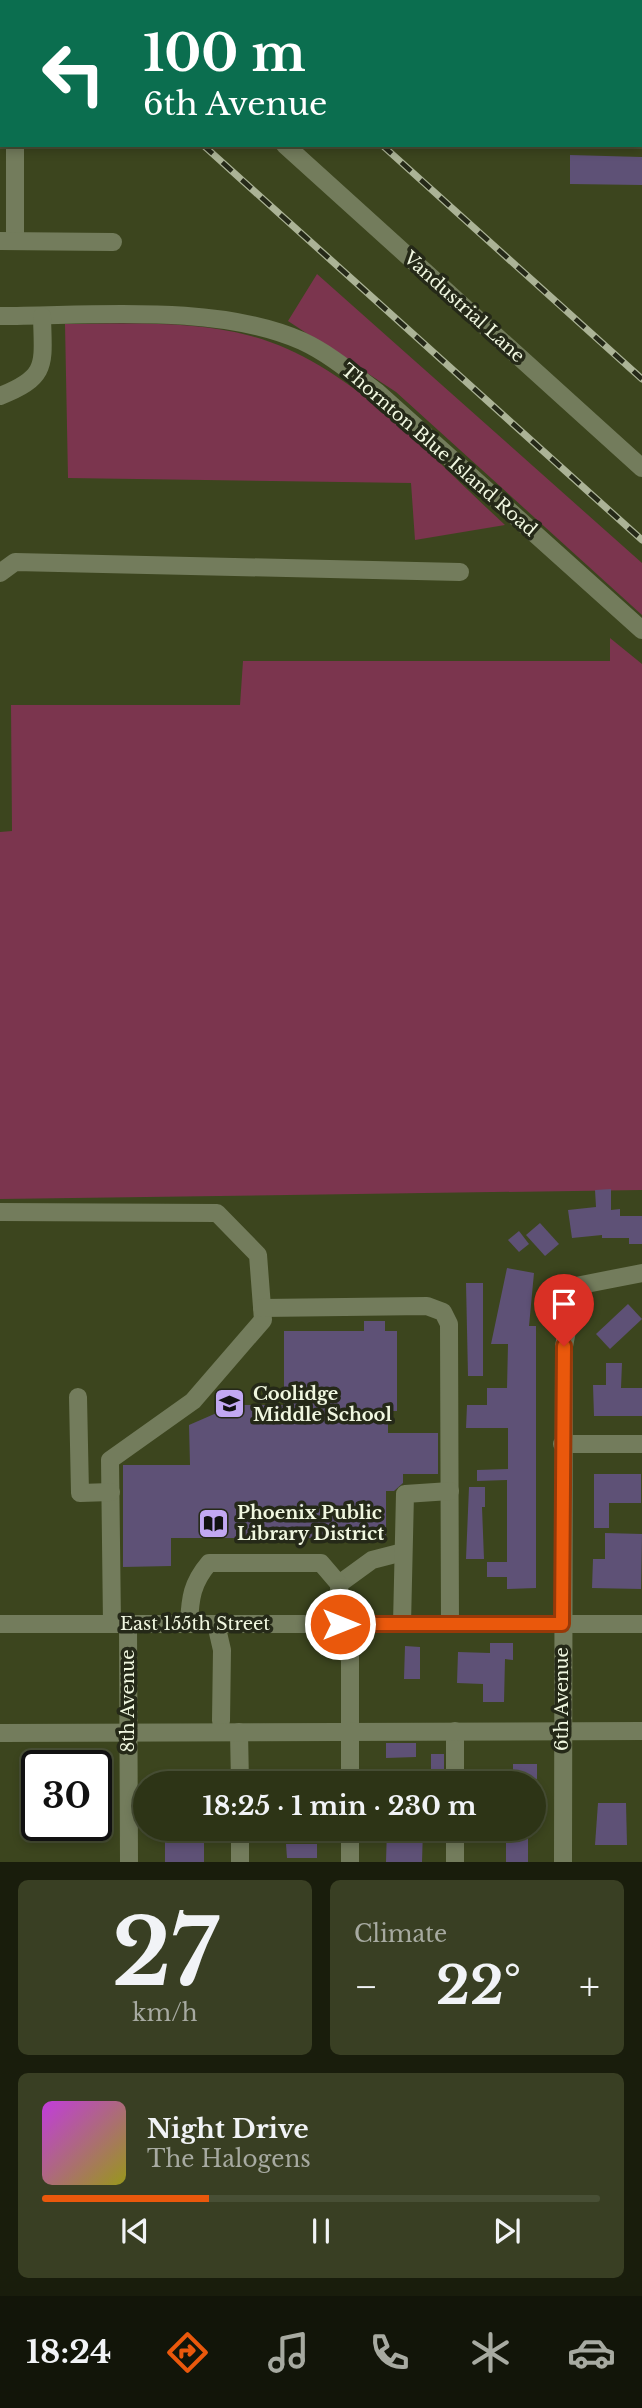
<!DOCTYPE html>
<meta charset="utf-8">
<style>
:root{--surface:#2d3416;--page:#393f23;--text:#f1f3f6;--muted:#a7aaa1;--line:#484f35;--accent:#ea580c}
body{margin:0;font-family:"Libre Baskerville",serif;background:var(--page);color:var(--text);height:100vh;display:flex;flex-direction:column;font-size:26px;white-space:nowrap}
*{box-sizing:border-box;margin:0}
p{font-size:23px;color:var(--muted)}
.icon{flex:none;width:38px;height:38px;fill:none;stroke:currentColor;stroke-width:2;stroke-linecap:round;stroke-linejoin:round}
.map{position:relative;height:1862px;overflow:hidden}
.panel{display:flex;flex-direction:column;gap:18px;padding:18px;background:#191d0c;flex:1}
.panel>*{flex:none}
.guide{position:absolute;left:0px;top:0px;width:642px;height:147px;box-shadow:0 4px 10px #0003,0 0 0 2px var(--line);background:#0b6e4f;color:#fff;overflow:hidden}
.speed{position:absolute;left:21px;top:1750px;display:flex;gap:14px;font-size:35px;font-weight:700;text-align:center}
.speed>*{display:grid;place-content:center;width:91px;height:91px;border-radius:50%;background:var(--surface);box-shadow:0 4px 10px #0003,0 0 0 2px var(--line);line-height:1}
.speed .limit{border:4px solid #111;border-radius:10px;background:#fff;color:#111}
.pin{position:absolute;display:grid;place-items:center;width:60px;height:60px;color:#fff;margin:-72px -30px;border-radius:50% 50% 50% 0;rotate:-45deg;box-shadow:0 0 7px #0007}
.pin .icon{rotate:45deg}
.me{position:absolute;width:77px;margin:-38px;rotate:90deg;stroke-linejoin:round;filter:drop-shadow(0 0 5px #0008)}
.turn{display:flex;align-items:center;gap:24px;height:147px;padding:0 28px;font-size:32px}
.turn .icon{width:91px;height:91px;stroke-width:2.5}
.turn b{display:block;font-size:49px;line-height:60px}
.big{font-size:52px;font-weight:700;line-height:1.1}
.panel .card{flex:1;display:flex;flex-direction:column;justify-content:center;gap:10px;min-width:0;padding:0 24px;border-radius:10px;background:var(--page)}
.panel .dial{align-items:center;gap:0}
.dial b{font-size:91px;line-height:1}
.song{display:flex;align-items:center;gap:21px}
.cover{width:84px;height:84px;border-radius:10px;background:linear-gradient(135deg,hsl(290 70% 55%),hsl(60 70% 35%))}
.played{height:7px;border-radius:4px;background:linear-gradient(90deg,var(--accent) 30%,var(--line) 30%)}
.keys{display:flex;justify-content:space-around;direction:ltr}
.heat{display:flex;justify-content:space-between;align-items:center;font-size:38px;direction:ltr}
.panel .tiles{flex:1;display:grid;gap:18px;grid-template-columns:1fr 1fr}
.card:last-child{grid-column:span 2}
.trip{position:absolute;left:133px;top:1771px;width:413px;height:70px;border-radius:35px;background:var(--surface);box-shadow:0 4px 10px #0003,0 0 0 2px var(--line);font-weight:700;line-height:70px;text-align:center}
.menu{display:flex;height:112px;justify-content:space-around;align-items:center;background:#121509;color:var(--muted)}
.menu .icon{width:49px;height:49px}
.menu .active{color:var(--accent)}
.menu b{font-size:32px;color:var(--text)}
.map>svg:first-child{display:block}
</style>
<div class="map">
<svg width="642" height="1862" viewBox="0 0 642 1862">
<rect width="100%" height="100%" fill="#3c451e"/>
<g fill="#7b354e">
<path d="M317,274L642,563V615L396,392L288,321Z"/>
<path d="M65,324C126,324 191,320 251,336C349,362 432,458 505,525L415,540L411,483L68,478Z"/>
<path d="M610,638L642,664V1190L0,1199V832L12,831L11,705H240L243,661H610Z"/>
</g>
<g fill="#5e5176">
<path d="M570,155L642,157V185L570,184Z"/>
<path d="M611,1189V1210L620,1209V1216H642V1244H629V1238H602V1235L572,1238L568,1210L596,1207L595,1190Z"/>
<path d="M540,1223L559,1244L545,1256L526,1235Z"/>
<path d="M519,1231L529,1244L519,1252L508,1240Z"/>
<path d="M507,1268L534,1273L529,1326H536V1588L507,1589V1577H487V1562H507V1480L477,1481V1470L508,1469V1428H466L467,1405H487V1388H507L508,1344H491Z"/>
<path d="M466,1283H483V1376H468Z"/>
<path d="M628,1304L642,1319L610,1349L596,1334Z"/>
<path d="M364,1321H385V1331H397V1411H388V1433H438V1474H403V1483L394,1491H386V1541H372L367,1529L324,1530V1538H171V1566L123,1567V1465H190L189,1425L235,1405H284V1331H364Z"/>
<path d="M606,1363H622L621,1388H642V1416H594L593,1385H606Z"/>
<path d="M594,1474H641V1503H609V1528H594Z"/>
<path d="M469,1487H485V1507H482L484,1559H466Z"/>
<path d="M605,1533L642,1534L641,1589L592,1588L593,1559H605Z"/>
<path d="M490,1643H513V1660L505,1659L504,1702H483V1684L457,1683L458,1652L490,1653Z"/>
<path d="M405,1646L420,1647V1679H404Z"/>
<path d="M386,1743H416V1757L386,1758Z"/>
<rect x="431" y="1754" width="13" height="17"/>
<path d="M513,1764H537V1779L513,1778Z"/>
<path d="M598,1803H626L627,1845H595Z"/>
<path d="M387,1829H423L422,1862H386Z"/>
<rect x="506" y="1837" width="22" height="25"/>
<rect x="165" y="1838" width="39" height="24"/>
<path d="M286,1844H317V1858H287Z"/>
</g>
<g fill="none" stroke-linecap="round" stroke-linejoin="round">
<g stroke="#737c5c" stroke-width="18">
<path d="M125,0L127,2"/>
<path d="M455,0L456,2"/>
<path d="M640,88H642"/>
<path d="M15,145V241"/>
<path d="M285,145L642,468"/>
<path d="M0,241L113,242"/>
<path d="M0,316C93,316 216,303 302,341C330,354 353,374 377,392L642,630"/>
<path d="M0,396C49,377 43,364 42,316"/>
<path d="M0,573L15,562L460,572"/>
<path d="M0,1212L217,1213L258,1255L263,1320L193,1401L110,1460L112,1624"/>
<path d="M262,1308L427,1306L443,1312L449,1324L450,1624"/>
<path d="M78,1397L80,1493L111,1492"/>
<path d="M562,1444H642"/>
<path d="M339,1584L372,1560L403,1552"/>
<path d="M0,1624H642"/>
<path d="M128,1624L129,1862"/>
<path d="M189,1624C190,1598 192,1583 209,1563H321L339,1584L340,1624"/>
<path d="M216,1624L222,1650L221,1721"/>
<path d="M350,1624V1783"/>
<path d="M402,1624L405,1494L450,1491"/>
<path d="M455,1731V1783"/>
<path d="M239,1732L240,1783"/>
<path d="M0,1733L642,1731"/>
<path d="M240,1829V1862"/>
<path d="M350,1829V1862"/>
<path d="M455,1829V1862"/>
<path d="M563,1862L564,1346L576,1286L642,1273"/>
</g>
<defs>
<g id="rail">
<path d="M41,0L43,2"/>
<path d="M55,0L57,2"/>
<path d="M223,0L225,2"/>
<path d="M203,145L642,540"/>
<path d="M382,145L642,379"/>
</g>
</defs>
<use href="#rail" stroke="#abb396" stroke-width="7"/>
<use href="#rail" stroke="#252918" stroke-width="4.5" stroke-dasharray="13" stroke-linecap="butt"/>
</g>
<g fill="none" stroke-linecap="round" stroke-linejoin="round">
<defs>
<path id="route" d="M340,1624H562L564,1346"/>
</defs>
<use href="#route" stroke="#983908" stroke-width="18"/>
<use href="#route" stroke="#ea580c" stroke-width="12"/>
</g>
<defs>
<symbol id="school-square" viewBox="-11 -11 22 22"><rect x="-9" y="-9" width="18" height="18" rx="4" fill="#c2a8f2" stroke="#252918"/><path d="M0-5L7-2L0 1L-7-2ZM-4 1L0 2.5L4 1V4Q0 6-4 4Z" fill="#111"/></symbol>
<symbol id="library-square" viewBox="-11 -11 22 22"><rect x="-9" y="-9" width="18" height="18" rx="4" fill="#c2a8f2" stroke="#252918"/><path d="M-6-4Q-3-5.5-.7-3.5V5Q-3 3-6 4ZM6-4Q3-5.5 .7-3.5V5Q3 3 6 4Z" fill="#111"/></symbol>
</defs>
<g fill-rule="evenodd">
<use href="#school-square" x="212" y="1386" width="35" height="35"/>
<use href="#library-square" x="196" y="1506" width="35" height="35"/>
</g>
<g text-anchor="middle" stroke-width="7" stroke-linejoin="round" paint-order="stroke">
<g font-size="18" fill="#f0f7e0" stroke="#252918">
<text transform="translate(464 307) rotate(42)" y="6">Vandustrial Lane</text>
<text transform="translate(439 450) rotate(41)" y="6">Thornton Blue Island Road</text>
<text x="195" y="1630">East 155th Street</text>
<text transform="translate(562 1699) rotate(-90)" y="6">6th Avenue</text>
<text transform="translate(128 1701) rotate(-90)" y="6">8th Avenue</text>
</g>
<g font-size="18" font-weight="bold" fill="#f0f7e0" stroke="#252918" text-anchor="start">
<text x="253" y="1400">Coolidge<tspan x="253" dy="21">Middle School</tspan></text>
<text x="237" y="1519">Phoenix Public<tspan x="237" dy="21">Library District</tspan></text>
</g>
</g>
</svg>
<div class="speed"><div class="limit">30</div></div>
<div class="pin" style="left:564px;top:1346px;background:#d93025"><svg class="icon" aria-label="arrive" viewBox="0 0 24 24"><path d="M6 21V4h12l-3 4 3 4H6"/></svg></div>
<svg class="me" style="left:340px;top:1624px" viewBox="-20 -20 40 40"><circle r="17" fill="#ea580c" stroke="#fff" stroke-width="3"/><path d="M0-11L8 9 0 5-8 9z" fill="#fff"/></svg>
<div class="trip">18:25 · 1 min · 230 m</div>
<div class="guide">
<div class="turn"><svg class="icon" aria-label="left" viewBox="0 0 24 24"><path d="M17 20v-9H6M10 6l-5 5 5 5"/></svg><div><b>100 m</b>6th Avenue</div></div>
</div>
</div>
<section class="panel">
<div class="tiles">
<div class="card dial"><b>27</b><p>km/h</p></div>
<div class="card"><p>Climate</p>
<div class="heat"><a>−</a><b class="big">22°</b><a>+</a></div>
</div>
<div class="card">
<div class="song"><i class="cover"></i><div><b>Night Drive</b><p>The Halogens</p></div></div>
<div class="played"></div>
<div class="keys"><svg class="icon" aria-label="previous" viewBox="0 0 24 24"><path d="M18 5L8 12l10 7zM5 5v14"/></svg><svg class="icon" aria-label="pause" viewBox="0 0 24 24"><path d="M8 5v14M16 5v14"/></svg><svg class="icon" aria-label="next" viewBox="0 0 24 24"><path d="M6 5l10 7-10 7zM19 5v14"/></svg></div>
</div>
</div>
</section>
<nav class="menu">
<b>18:24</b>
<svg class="icon active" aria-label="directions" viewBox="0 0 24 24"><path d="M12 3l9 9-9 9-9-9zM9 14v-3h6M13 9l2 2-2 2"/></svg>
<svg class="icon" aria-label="music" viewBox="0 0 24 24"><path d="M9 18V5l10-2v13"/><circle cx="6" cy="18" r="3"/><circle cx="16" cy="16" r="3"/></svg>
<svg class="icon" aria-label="phone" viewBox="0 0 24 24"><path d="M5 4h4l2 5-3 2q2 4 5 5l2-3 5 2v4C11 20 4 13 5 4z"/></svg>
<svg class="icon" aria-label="climate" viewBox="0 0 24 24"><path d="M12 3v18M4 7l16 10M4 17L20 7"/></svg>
<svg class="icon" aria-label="car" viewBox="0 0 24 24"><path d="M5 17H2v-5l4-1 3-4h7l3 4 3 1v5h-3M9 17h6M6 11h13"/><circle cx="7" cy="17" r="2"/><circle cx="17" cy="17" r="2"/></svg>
</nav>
